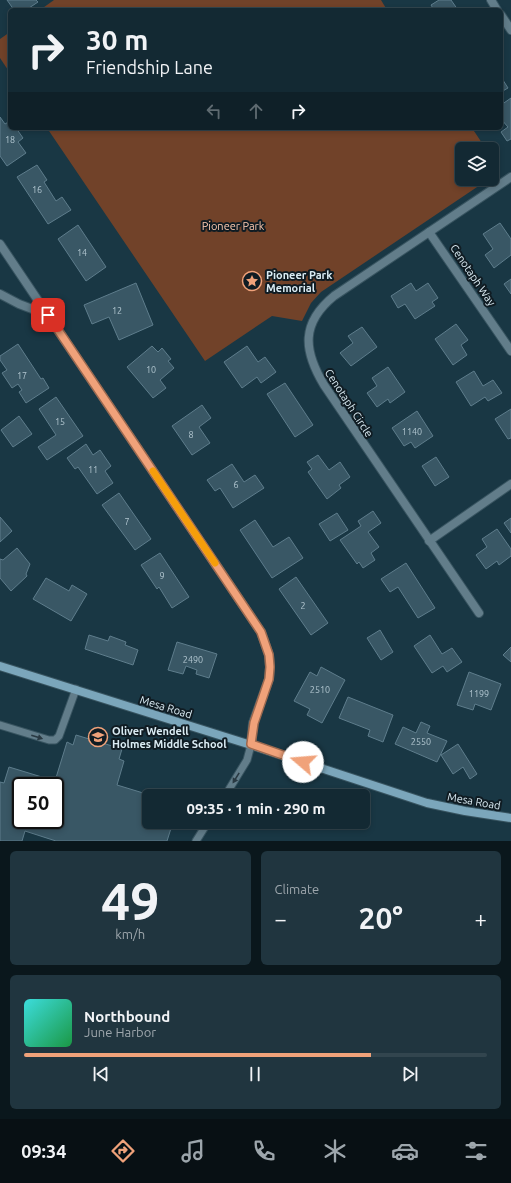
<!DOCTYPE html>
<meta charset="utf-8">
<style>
:root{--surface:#132933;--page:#20353f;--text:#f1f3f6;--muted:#9da6ac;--line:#32454e;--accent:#f0a27a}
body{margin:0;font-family:Ubuntu,sans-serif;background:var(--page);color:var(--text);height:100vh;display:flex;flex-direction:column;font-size:15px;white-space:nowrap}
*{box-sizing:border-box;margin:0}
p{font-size:13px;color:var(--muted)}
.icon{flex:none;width:22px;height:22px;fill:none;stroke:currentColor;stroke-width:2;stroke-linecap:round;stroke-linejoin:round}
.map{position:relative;height:841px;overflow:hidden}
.details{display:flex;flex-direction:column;gap:10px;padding:10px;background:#0a171c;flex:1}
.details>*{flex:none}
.top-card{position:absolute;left:8px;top:8px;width:495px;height:122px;border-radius:6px;box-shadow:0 2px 6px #0003,0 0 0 1px var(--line);background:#132933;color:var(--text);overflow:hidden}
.tools{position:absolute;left:455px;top:142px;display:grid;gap:8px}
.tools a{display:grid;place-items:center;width:44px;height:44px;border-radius:6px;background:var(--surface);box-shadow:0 2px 6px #0003,0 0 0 1px var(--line);font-size:20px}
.speed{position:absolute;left:12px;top:777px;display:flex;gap:8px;font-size:20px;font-weight:700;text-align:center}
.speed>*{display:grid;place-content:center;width:52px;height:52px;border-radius:50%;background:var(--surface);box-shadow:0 2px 6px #0003,0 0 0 1px var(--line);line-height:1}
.speed .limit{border:2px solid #111;border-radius:6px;background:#fff;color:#111}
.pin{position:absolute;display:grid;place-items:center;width:34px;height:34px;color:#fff;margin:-17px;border-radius:8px;box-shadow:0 2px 6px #0006}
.me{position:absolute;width:44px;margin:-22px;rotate:288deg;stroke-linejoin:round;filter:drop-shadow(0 0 3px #0008)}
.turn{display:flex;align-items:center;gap:14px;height:84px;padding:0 12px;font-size:18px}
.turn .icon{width:52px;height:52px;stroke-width:2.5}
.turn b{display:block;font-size:28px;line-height:34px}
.lanes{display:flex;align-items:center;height:38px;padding:0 12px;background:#0003;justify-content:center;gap:20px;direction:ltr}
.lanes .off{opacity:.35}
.big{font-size:30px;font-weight:700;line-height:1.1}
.details .widget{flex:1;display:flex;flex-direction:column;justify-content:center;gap:6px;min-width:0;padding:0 14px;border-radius:6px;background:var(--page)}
.details .dial{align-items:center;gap:0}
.dial b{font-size:52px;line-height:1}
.song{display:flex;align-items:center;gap:12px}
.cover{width:48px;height:48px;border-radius:6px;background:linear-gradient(135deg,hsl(180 70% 55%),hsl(140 70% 35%))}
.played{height:4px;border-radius:2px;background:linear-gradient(90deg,var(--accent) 75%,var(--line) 75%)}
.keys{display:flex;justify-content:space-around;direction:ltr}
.heat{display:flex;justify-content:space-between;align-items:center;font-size:22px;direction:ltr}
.details .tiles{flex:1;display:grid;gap:10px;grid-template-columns:1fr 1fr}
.widget:last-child{grid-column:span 2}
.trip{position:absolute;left:142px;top:789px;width:228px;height:40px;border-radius:6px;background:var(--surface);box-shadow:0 2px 6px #0003,0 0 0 1px var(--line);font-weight:700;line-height:40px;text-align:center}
.dock{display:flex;height:64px;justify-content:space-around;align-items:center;background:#081014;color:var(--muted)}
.dock .icon{width:28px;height:28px}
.dock .on{color:var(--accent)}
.dock b{font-size:18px;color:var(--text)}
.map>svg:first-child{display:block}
</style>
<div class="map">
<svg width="511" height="841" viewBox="0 0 511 841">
<rect width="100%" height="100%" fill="#193744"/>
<g fill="#714229">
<path d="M54,0H381L387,10H40Z"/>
<path d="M10,32V73L0,58V39Z"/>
<path d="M47,128H472L486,149H462V179H489L321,292L311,303L302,321L272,316L205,361Z"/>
</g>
<g fill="#395765" stroke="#5e7d8c" fill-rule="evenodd">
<path d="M7,0H36L38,2L26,10H14Z"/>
<path d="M439,0H451L458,10H434L431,5Z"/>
<path d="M501,77L508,88L501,92Z"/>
<path d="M511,98V139L507,141L501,132L508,127L501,119V105Z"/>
<path d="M0,117L5,124L10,121V128H16L23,138L18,142L26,153L7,166L0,156Z"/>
<path d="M37,165L47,180L44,182L56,201L62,197L71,210L48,224L17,177Z"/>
<path d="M500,223L511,239V255L494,268L485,255L493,249L483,234Z"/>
<path d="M78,225L106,267L86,281L58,239Z"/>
<path d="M511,279V294L504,284Z"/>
<path d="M136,283L153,325L119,340L109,317L92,324L84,305Z"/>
<path d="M411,283L416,291L428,283L438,298L432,302L435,306L415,319L405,304L398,308L391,296Z"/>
<path d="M456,324L468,340L461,345L467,355L453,365L435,339Z"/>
<path d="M362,327L377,347L351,366L340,353L353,343L348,336Z"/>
<path d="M18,344L41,379L43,378L49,388L26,403L19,392L22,390L18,384L12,388L2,373L7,370L0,360V356Z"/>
<path d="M152,346L158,352L162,348L171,359L168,361L174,368L160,380L166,388L153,398L127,367Z"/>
<path d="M247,346L258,362L265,357L276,372L261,383L257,377L242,388L224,362Z"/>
<path d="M388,367L405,392L390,403L388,399L377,407L367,393L377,386L372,378Z"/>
<path d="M474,371L483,386L493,380L502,393L488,401L485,397L471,406L456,382Z"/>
<path d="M285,383L313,425L295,437L267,394Z"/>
<path d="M56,397L83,436L47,460L38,447L56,435L39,409Z"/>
<path d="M202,405L211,418L199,427L210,443L192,455L172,426Z"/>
<path d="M511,409V438L508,439L495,419Z"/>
<path d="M417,411L433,436L415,448L411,442L404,446L392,428Z"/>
<path d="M19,416L32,434L13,447L1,430Z"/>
<path d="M86,444L93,455L100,450L111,466L105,471L113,483L97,494L78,467L75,469L67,458Z"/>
<path d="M318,455L329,470L340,462L350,477L339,485L341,488L327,499L308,472L312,469L307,462Z"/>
<path d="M436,457L449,477L435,486L422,466Z"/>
<path d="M232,464L244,482L255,475L264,488L233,508L220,488L215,491L207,480Z"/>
<path d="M119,493L151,539L135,550L102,505Z"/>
<path d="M373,511L381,523L368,532L379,547L371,553L375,560L363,568L359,562L357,564L340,540L361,526L358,521Z"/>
<path d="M337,513L348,530L330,541L319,524Z"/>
<path d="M0,517L12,531L0,542Z"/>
<path d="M511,518V533L504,523Z"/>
<path d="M255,520L273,547L289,537L303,558L272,578L240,530Z"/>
<path d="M497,529L511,549V556L499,565L497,561L486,569L476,555L487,547L482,539Z"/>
<path d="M17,548L30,564L26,574L27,576L11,591L0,578V559L3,560Z"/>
<path d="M160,553L189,597L172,608L159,587L157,589L141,565Z"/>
<path d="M406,563L435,608L418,618L398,587L390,592L381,579Z"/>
<path d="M296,577L328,623L311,635L279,589Z"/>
<path d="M46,578L69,591L72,585L87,594L71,621L33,599Z"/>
<path d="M380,630L393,652L381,660L367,638Z"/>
<path d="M89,635L108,641L110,636L126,642L125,645L138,650L133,665L85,649Z"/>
<path d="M430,635L442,654L452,648L462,662L447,672L443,666L432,673L414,646Z"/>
<path d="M177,642L217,654L209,678L196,674L197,670L186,666L183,674L168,670Z"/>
<path d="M511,647V662L503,655Z"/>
<path d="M321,667L345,680L322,723L307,715L310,709L294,701L310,672L317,676Z"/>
<path d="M469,672L501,684L491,710L475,704L473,710L457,705Z"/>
<path d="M348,697L393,715L383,742L368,736L370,730L339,718Z"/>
<path d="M421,722L430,726L427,733L447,741L437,762L395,744L403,727L416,733Z"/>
<path d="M76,735L122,749L119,759L124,761L117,785L153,796H149V822H173L167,841H56L25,831L22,841H0V782L4,783L9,767L55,781L67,742L73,745ZM21,786H55V820H21Z"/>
<path d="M458,744L477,774L470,779L463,767L453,774L441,755Z"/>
</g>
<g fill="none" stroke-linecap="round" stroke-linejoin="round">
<defs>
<g id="service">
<path d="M0,725L49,740H55L59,736L76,689"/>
<path d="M225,796L247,760L251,745"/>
<path d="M196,841L208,822"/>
</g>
<g id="minor">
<path d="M491,0L497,10"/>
<path d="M501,15L511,30"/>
<path d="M429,232L511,351"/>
<path d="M0,244L261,632L269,655L270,667L269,679L253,723L251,745"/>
<path d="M0,294L19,304L48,315"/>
<path d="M429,541L511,484"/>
<path d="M479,613L324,385C303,350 301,323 334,296L511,177"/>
</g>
<path id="secondary" d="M0,666L251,745L427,803L465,811L511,818"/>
</defs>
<use href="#service" stroke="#385460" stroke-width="9"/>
<use href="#minor" stroke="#385460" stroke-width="10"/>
<use href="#secondary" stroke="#385460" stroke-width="10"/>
<use href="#service" stroke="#627d8a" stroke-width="7"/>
<use href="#minor" stroke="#627d8a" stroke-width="8"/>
<use href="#secondary" stroke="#7ba6bb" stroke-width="8"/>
</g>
<defs><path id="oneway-solid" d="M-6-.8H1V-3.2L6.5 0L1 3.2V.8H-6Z"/></defs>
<g fill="#293942">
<use href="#oneway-solid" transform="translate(37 737) rotate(18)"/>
<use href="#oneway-solid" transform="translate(236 778) rotate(122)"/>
</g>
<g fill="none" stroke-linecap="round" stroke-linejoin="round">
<defs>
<path id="route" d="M48,315L261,632L269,655L270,667L269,679L254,723L251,744L303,762"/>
</defs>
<use href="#route" stroke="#9c694f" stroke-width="10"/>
<use href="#route" stroke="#f0a27a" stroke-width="7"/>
<path stroke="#f59e0b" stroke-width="7" d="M153,471L215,563"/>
</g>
<defs>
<symbol id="sight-ring" viewBox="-11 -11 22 22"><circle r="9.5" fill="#101c23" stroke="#f0a27a" stroke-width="1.5"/><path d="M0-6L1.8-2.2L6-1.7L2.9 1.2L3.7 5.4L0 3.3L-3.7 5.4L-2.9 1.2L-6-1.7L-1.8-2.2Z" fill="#f0a27a"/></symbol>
<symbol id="school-ring" viewBox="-11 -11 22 22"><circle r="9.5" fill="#101c23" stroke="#f0a27a" stroke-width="1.5"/><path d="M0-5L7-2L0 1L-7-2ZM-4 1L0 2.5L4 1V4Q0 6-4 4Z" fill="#f0a27a"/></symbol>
</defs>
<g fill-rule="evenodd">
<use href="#sight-ring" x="241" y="270" width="22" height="22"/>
<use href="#school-ring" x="87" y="726" width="22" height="22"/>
</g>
<g text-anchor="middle" stroke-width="4" stroke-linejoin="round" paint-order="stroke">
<g font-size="9" fill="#b2c6d0">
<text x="10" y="143">18</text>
<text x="37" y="193">16</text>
<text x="82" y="256">14</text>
<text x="117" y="314">12</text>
<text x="151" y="373">10</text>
<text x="22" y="379">17</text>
<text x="60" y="425">15</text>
<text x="412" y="435">1140</text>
<text x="191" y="438">8</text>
<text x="93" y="473">11</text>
<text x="236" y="488">6</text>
<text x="127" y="525">7</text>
<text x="162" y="579">9</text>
<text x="303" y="609">2</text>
<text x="193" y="663">2490</text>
<text x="320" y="693">2510</text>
<text x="479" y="697">1199</text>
<text x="421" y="745">2550</text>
</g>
<g font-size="11" fill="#fdcab0" stroke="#101c23">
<text x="233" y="230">Pioneer Park</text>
</g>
<g font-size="11" font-weight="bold" fill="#daebf3" stroke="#101c23" text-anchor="start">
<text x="266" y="279">Pioneer Park<tspan x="266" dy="13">Memorial</tspan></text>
<text x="112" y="735">Oliver Wendell<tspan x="112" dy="13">Holmes Middle School</tspan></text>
</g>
<g font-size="11" fill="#daebf3" stroke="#101c23">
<text transform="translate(473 275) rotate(56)" y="4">Cenotaph Way</text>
<text transform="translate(349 403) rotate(57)" y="4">Cenotaph Circle</text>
<text transform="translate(166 707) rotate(17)" y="4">Mesa Road</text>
<text transform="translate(474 801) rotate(10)" y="4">Mesa Road</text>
</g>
</g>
</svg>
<div class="tools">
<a><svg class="icon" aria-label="layers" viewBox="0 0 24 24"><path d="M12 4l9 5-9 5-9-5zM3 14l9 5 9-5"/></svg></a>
</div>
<div class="speed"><div class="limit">50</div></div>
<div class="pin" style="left:48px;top:315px;background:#d93025"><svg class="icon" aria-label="arrive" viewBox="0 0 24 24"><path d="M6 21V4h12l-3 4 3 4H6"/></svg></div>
<svg class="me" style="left:303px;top:762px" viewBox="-20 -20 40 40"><circle r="19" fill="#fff"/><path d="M0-13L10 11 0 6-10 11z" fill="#f0a27a"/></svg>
<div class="trip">09:35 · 1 min · 290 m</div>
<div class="top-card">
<div class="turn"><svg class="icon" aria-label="right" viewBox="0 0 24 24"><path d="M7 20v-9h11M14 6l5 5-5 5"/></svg><div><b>30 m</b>Friendship Lane</div></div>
<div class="lanes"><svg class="icon off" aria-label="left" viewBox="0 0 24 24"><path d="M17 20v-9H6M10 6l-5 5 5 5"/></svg><svg class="icon off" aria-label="ahead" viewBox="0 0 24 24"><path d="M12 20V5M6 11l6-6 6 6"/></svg><svg class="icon" aria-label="right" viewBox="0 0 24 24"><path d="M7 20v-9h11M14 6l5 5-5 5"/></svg></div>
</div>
</div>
<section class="details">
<div class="tiles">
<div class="widget dial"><b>49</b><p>km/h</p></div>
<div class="widget"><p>Climate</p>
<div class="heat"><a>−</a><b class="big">20°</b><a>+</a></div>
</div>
<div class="widget">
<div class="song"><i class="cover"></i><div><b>Northbound</b><p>June Harbor</p></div></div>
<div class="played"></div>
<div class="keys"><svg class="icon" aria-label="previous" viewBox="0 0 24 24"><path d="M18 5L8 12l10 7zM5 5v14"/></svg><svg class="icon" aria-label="pause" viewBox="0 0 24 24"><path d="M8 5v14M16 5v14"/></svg><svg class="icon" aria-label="next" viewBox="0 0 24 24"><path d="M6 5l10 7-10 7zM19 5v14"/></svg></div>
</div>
</div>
</section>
<nav class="dock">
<b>09:34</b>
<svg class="icon on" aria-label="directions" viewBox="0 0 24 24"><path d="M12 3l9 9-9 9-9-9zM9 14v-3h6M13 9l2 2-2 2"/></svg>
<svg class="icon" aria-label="music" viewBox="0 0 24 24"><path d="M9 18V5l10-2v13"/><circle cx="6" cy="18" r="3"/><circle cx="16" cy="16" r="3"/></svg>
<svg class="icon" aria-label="phone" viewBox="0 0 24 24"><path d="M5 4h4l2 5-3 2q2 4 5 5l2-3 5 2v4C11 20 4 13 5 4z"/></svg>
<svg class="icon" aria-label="climate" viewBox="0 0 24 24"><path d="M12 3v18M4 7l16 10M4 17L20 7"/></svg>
<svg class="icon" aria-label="car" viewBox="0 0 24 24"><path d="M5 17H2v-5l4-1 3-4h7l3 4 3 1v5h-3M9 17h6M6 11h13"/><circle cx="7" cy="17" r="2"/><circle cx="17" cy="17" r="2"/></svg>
<svg class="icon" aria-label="filters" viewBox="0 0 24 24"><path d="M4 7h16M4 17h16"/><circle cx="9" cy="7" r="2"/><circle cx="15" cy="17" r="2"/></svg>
</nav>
